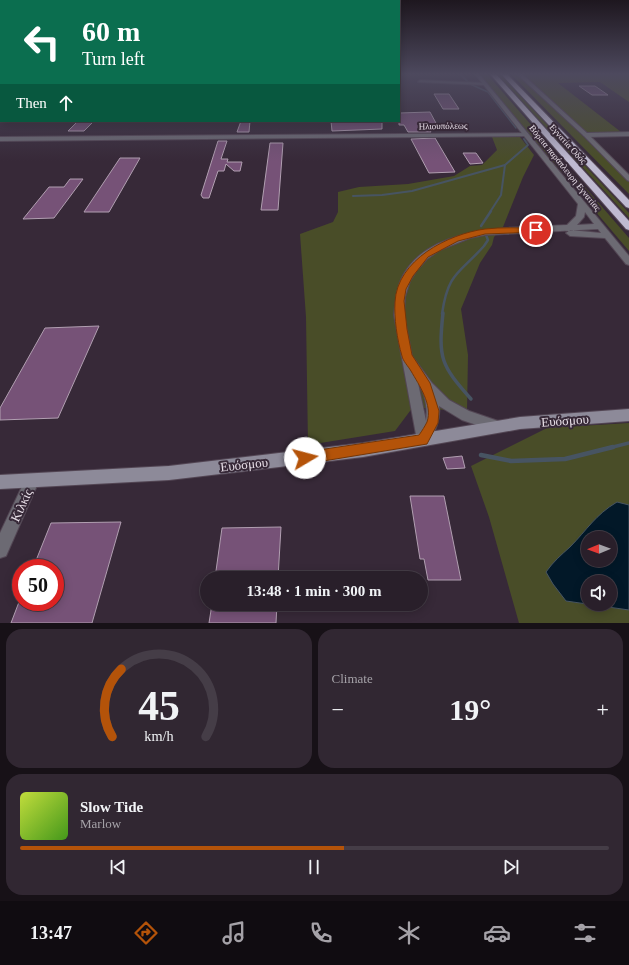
<!DOCTYPE html>
<meta charset="utf-8">
<style>
:root{--surface:#291f2a;--page:#312732;--text:#f1f3f6;--muted:#a5a2a8;--line:#453d47;--accent:#b45309}
body{margin:0;font-family:Georgia,serif;background:var(--page);color:var(--text);height:100vh;display:flex;flex-direction:column;font-size:15px;white-space:nowrap}
*{box-sizing:border-box;margin:0}
p{font-size:13px;color:var(--muted)}
.icon{flex:none;width:22px;height:22px;fill:none;stroke:currentColor;stroke-width:2;stroke-linecap:round;stroke-linejoin:round}
.map{position:relative;height:623px;overflow:hidden}
.sheet{display:flex;flex-direction:column;gap:6px;padding:6px;background:#171117;flex:1}
.sheet>*{flex:none}
.guide{position:absolute;left:0px;top:0px;width:400px;height:122px;box-shadow:0 2px 10px #0003,0 0 0 1px var(--line);background:#0b6e4f;color:#fff;overflow:hidden}
.needle{width:26px;rotate:269deg}
.tools{position:absolute;left:581px;top:531px;display:grid;gap:8px}
.tools a{display:grid;place-items:center;width:36px;height:36px;border-radius:50%;background:var(--surface);box-shadow:0 2px 10px #0003,0 0 0 1px var(--line);font-size:20px}
.speed{position:absolute;left:12px;top:559px;display:flex;gap:8px;font-size:20px;font-weight:700;text-align:center}
.speed>*{display:grid;place-content:center;width:52px;height:52px;border-radius:50%;background:var(--surface);box-shadow:0 2px 10px #0003,0 0 0 1px var(--line);line-height:1}
.speed .limit{border:6px solid #d22;background:#fff;color:#111}
.pin{position:absolute;display:grid;place-items:center;width:34px;height:34px;color:#fff;margin:-17px;border:2px solid #fff;border-radius:50%;box-shadow:0 1px 4px #0007}
.me{position:absolute;width:44px;margin:-22px;rotate:82deg;stroke-linejoin:round;filter:drop-shadow(0 0 3px #0008)}
.turn{display:flex;align-items:center;gap:14px;height:84px;padding:0 16px;font-size:18px}
.turn .icon{width:52px;height:52px;stroke-width:2.5}
.turn b{display:block;font-size:28px;line-height:34px}
.then{display:flex;align-items:center;height:38px;padding:0 16px;background:#0003;gap:8px;font-size:15px}
.big{font-size:30px;font-weight:600;line-height:1.1}
.sheet .widget{flex:1;display:flex;flex-direction:column;justify-content:center;gap:6px;min-width:0;padding:0 14px;border-radius:16px;background:var(--page)}
.sheet .dial{align-items:center;gap:0}
.dial svg{height:104px;overflow:visible;fill:none;stroke:var(--line);stroke-width:7;stroke-linecap:round;text-anchor:middle}
.dial text{fill:var(--text);stroke:none}
.song{display:flex;align-items:center;gap:12px}
.cover{width:48px;height:48px;border-radius:6px;background:linear-gradient(135deg,hsl(70 70% 55%),hsl(100 70% 35%))}
.played{height:4px;border-radius:2px;background:linear-gradient(90deg,var(--accent) 55%,var(--line) 55%)}
.keys{display:flex;justify-content:space-around;direction:ltr}
.heat{display:flex;justify-content:space-between;align-items:center;font-size:22px;direction:ltr}
.sheet .tiles{flex:1;display:grid;gap:6px;grid-template-columns:1fr 1fr}
.widget:last-child{grid-column:span 2}
.trip{position:absolute;left:200px;top:571px;width:228px;height:40px;border-radius:20px;background:var(--surface);box-shadow:0 2px 10px #0003,0 0 0 1px var(--line);font-weight:600;line-height:40px;text-align:center}
.menu{display:flex;height:64px;justify-content:space-around;align-items:center;background:#100c11;color:var(--muted)}
.menu .icon{width:28px;height:28px}
.menu .on{color:var(--accent)}
.menu b{font-size:18px;color:var(--text)}
.map>svg:first-child{display:block}
</style>
<div class="map">
<svg width="629" height="623" viewBox="0 0 629 623">
<rect width="100%" height="100%" fill="#372938"/>
<g fill="#494d28" fill-rule="evenodd">
<path d="M479,74H487L629,238V251Z"/>
<path d="M497,74H500L629,213V218Z"/>
<path d="M511,74H519L629,181V194Z"/>
<path d="M524,74H629V102L600,82L558,83L621,132L585,133Z"/>
<path d="M492,137H520L534,155L523,177L503,227L494,237L492,245L480,263L461,309L468,355L467,412L413,407L395,431L308,445L306,317L300,234L333,222L338,212V192L359,187L408,184L454,176L470,166L482,165L497,150Z"/>
<path d="M629,423V623H519L489,517L471,466L547,428ZM588,538H610V560H588ZM588,582H610V604H588Z"/>
</g>
<path fill="#021828" stroke="#475462" fill-rule="evenodd" d="M617,502L629,505V610L566,601L553,584L546,572C553,562 561,555 570,547C587,530 595,515 617,502ZM588,538H610V560H588ZM588,582H610V604H588Z"/>
<g fill="none" stroke-linecap="round" stroke-linejoin="round">
<path stroke="#475462" stroke-width="1.5" d="M460,74L470,84L488,92L516,128"/>
<g stroke="#475462" stroke-width="2">
<path d="M353,196L382,195L412,191L505,165L528,145L524,139"/>
<path d="M490,212L501,195L505,165"/>
</g>
<g stroke="#475462" stroke-width="2.5">
<path d="M481,226L491,211"/>
<path d="M442,314C448,272 459,274 484,246L488,240L486,235"/>
</g>
<g stroke="#475462" stroke-width="3.5">
<path d="M443,313C438,359 441,365 471,399"/>
<path d="M609,448L629,443"/>
</g>
<path stroke="#475462" stroke-width="4.5" d="M481,455L511,461L565,459L613,447"/>
</g>
<g fill="#765277" stroke="#b19fb1">
<path d="M579,86H595L608,95H592Z"/>
<path d="M434,94H449L459,109H443Z"/>
<path d="M430,112L437,125H427L431,132H408L404,125H399V113Z"/>
<path d="M241,121H250L249,132H237Z"/>
<path d="M331,121H382V129L332,131Z"/>
<path d="M77,122H93L84,131H68Z"/>
<path d="M435,138L455,172L429,173L411,139Z"/>
<path d="M218,141H227L221,159H228L227,162H242L240,171H234L226,164L224,171H218L209,198H203L201,195Z"/>
<path d="M270,143H283L278,210H261Z"/>
<path d="M463,153H476L483,163L470,164Z"/>
<path d="M120,158H140L109,212H84Z"/>
<path d="M70,179H83L54,218L23,219L49,187H64Z"/>
<path d="M99,326L58,418L0,420V408L45,328Z"/>
<path d="M462,456L465,468L447,469L443,458Z"/>
<path d="M410,496H444L461,580H428L424,559H420Z"/>
<path d="M121,522L92,623H11L19,602H55V568H33L51,523Z"/>
<path d="M281,527L278,578H215L222,528Z"/>
<path d="M212,604H277L276,623H209Z"/>
</g>
<g fill="none" stroke-linecap="round" stroke-linejoin="round">
<defs>
<g id="minor">
<path d="M420,80L485,83L487,84L485,85L418,82Z"/>
<path d="M629,132V136L586,137L583,135L586,133Z"/>
<path d="M528,133V135L526,136L0,141V137Z"/>
<path d="M32,474L37,476L39,481L6,556L0,558V533L27,476Z"/>
</g>
<g id="tertiary">
<path d="M475,74H479L629,256V265L626,264L605,238L570,236L566,233L570,230L601,233L598,229L485,235L470,238L440,250L427,259L417,270L410,281L405,297L404,315L412,356L432,383L449,400L469,411L501,422L503,426L501,430L497,432L462,420L439,406C441,420 434,433 428,445L423,446L418,445L417,440L394,315C395,304 396,293 400,282C424,223 515,228 567,225L576,216L578,204ZM585,212L594,224L577,225L584,217ZM418,383C425,393 428,408 426,421Z"/>
<path d="M517,74H522L588,134L629,175V181L627,180L584,136Z"/>
</g>
<path id="secondary" d="M629,409V421L520,429L363,457L169,480L0,489V475L169,466L363,443L520,417Z"/>
<g id="motorway">
<path d="M490,74H496L629,221V230L626,229Z"/>
<path d="M501,74H507L629,200V208L626,207Z"/>
</g>
</defs>
<use href="#minor" stroke="#534654" stroke-width="2"/>
<use href="#tertiary" stroke="#534654" stroke-width="2"/>
<use href="#secondary" stroke="#534654" stroke-width="2"/>
<use href="#motorway" stroke="#534654" stroke-width="2"/>
<use href="#minor" fill="#6c6a73" fill-rule="evenodd"/>
<use href="#tertiary" fill="#6c6a73" fill-rule="evenodd"/>
<use href="#secondary" fill="#8d8a99" fill-rule="evenodd"/>
<use href="#motorway" fill="#bfbad1" fill-rule="evenodd"/>
</g>
<linearGradient id="sky" x2="0" y2="1"><stop stop-color="#1e171f"/><stop offset="0.46" stop-color="#4d495e"/><stop offset="1" stop-color="#4d495e" stop-opacity="0"/></linearGradient>
<rect width="629" height="161" fill="url(#sky)"/>
<path fill="#b45309" stroke="#753606" d="M536,228L540,230L539,232L485,234L458,241L428,257L413,276L406,289L404,301L407,329L412,355L430,383L439,411L438,423L427,444L305,464L301,462L299,458L301,454L305,452L419,435C422,431 425,426 427,422C433,405 419,385 411,371C408,366 403,361 402,356C397,339 394,318 395,302C397,260 448,234 485,229C502,227 520,228 536,228Z"/>
<g text-anchor="middle" stroke-width="4" stroke-linejoin="round" paint-order="stroke">
<g font-size="9" fill="#e8dfe8" stroke="#372938">
<text transform="translate(443 126) rotate(-1)" y="3">Ηλιουπόλεως</text>
<text transform="translate(568 144) rotate(48)" y="3">Εγνατία Οδός</text>
<text transform="translate(565 168) rotate(51)" y="3">Βόρεια παράπλευρη Εγνατίας</text>
</g>
<g font-size="13" fill="#e8dfe8" stroke="#372938">
<text transform="translate(565 420) rotate(-4)" y="5">Ευόσμου</text>
<text transform="translate(244 464) rotate(-6)" y="5">Ευόσμου</text>
<text transform="translate(21 505) rotate(-65)" y="5">Κιλκίς</text>
</g>
</g>
</svg>
<div class="tools">
<a><svg class="needle" viewBox="-14 -14 28 28"><path d="M0-13l5 13h-10z" fill="#e53935"/><path d="M0 13l5-13h-10z" fill="#a5a2a8"/></svg></a>
<a><svg class="icon" aria-label="sound" viewBox="0 0 24 24"><path d="M4 9h4l5-4v14l-5-4H4zM17 9q2 3 0 6"/></svg></a>
</div>
<div class="speed"><div class="limit">50</div></div>
<div class="pin" style="left:536px;top:230px;background:#d93025"><svg class="icon" aria-label="arrive" viewBox="0 0 24 24"><path d="M6 21V4h12l-3 4 3 4H6"/></svg></div>
<svg class="me" style="left:305px;top:458px" viewBox="-20 -20 40 40"><circle r="19" fill="#fff"/><path d="M0-13L10 11 0 6-10 11z" fill="#b45309"/></svg>
<div class="trip">13:48 · 1 min · 300 m</div>
<div class="guide">
<div class="turn"><svg class="icon" aria-label="left" viewBox="0 0 24 24"><path d="M17 20v-9H6M10 6l-5 5 5 5"/></svg><div><b>60 m</b>Turn left</div></div>
<div class="then">Then<svg class="icon" aria-label="ahead" viewBox="0 0 24 24"><path d="M12 20V5M6 11l6-6 6 6"/></svg></div>
</div>
</div>
<section class="sheet">
<div class="tiles">
<div class="widget dial"><svg viewBox="0 0 100 80">
<path d="M14 69A42 42 0 1 1 86 69"/>
<path d="M14 69A42 42 0 0 1 21 17" stroke="#b45309"/>
<text x="50" y="56" font-size="32" font-weight="700">45</text>
<text x="50" y="72" font-size="11">km/h</text>
</svg></div>
<div class="widget"><p>Climate</p>
<div class="heat"><a>−</a><b class="big">19°</b><a>+</a></div>
</div>
<div class="widget">
<div class="song"><i class="cover"></i><div><b>Slow Tide</b><p>Marlow</p></div></div>
<div class="played"></div>
<div class="keys"><svg class="icon" aria-label="previous" viewBox="0 0 24 24"><path d="M18 5L8 12l10 7zM5 5v14"/></svg><svg class="icon" aria-label="pause" viewBox="0 0 24 24"><path d="M8 5v14M16 5v14"/></svg><svg class="icon" aria-label="next" viewBox="0 0 24 24"><path d="M6 5l10 7-10 7zM19 5v14"/></svg></div>
</div>
</div>
</section>
<nav class="menu">
<b>13:47</b>
<svg class="icon on" aria-label="directions" viewBox="0 0 24 24"><path d="M12 3l9 9-9 9-9-9zM9 14v-3h6M13 9l2 2-2 2"/></svg>
<svg class="icon" aria-label="music" viewBox="0 0 24 24"><path d="M9 18V5l10-2v13"/><circle cx="6" cy="18" r="3"/><circle cx="16" cy="16" r="3"/></svg>
<svg class="icon" aria-label="phone" viewBox="0 0 24 24"><path d="M5 4h4l2 5-3 2q2 4 5 5l2-3 5 2v4C11 20 4 13 5 4z"/></svg>
<svg class="icon" aria-label="climate" viewBox="0 0 24 24"><path d="M12 3v18M4 7l16 10M4 17L20 7"/></svg>
<svg class="icon" aria-label="car" viewBox="0 0 24 24"><path d="M5 17H2v-5l4-1 3-4h7l3 4 3 1v5h-3M9 17h6M6 11h13"/><circle cx="7" cy="17" r="2"/><circle cx="17" cy="17" r="2"/></svg>
<svg class="icon" aria-label="filters" viewBox="0 0 24 24"><path d="M4 7h16M4 17h16"/><circle cx="9" cy="7" r="2"/><circle cx="15" cy="17" r="2"/></svg>
</nav>
